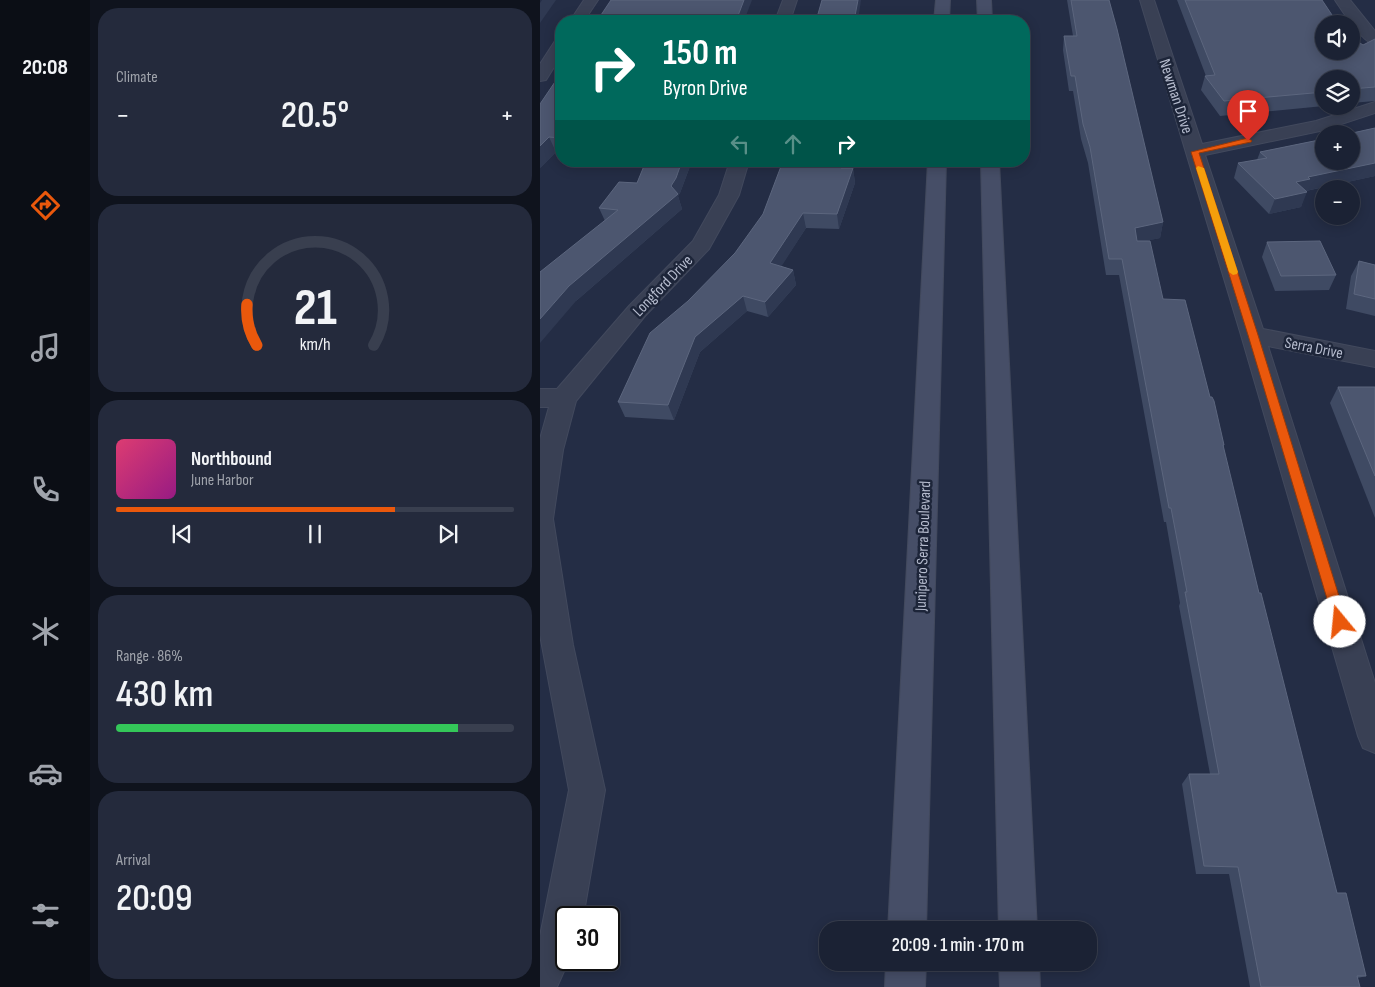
<!DOCTYPE html>
<meta charset="utf-8">
<style>
:root{--surface:#1b2234;--page:#242a3c;--text:#f1f3f6;--muted:#a0a4ac;--line:#393f4f;--accent:#ea580c}
body{margin:0;font-family:"Sofia Sans Condensed",sans-serif;background:var(--page);color:var(--text);height:100vh;display:flex;flex-direction:column;font-size:19px;white-space:nowrap}
*{box-sizing:border-box;margin:0}
p{font-size:16px;color:var(--muted)}
.icon{flex:none;width:28px;height:28px;fill:none;stroke:currentColor;stroke-width:2;stroke-linecap:round;stroke-linejoin:round}
.map{position:relative;flex:1;overflow:hidden}
.panel{display:flex;flex-direction:column;gap:8px;padding:8px;background:#0f131d;width:450px}
.panel>*{flex:none}
.hud{position:absolute;left:15px;top:15px;width:475px;height:152px;border-radius:20px;box-shadow:0 2px 12px #0003,0 0 0 1px var(--line);background:#00695c;color:#fff;overflow:hidden}
.fabs{position:absolute;left:775px;top:15px;display:grid;gap:10px}
.fabs a{display:grid;place-items:center;width:45px;height:45px;border-radius:50%;background:var(--surface);box-shadow:0 2px 12px #0003,0 0 0 1px var(--line);font-size:25px}
.speed{position:absolute;left:15px;top:906px;display:flex;gap:10px;font-size:25px;font-weight:700;text-align:center}
.speed>*{display:grid;place-content:center;width:65px;height:65px;border-radius:50%;background:var(--surface);box-shadow:0 2px 12px #0003,0 0 0 1px var(--line);line-height:1}
.speed .limit{border:2px solid #111;border-radius:8px;background:#fff;color:#111}
.pin{position:absolute;display:grid;place-items:center;width:42px;height:42px;color:#fff;margin:-51px -21px;border-radius:50% 50% 50% 0;rotate:-45deg;box-shadow:0 0 5px #0007}
.pin .icon{rotate:45deg}
.me{position:absolute;width:55px;margin:-28px;rotate:343deg;stroke-linejoin:round;filter:drop-shadow(0 0 4px #0008)}
.turn{display:flex;align-items:center;gap:18px;height:105px;padding:0 25px;font-size:22px}
.turn .icon{width:65px;height:65px;stroke-width:2.5}
.turn b{display:block;font-size:35px;line-height:42px}
.lanes{display:flex;align-items:center;height:48px;padding:0 25px;background:#0003;justify-content:center;gap:25px;direction:ltr}
.lanes .off{opacity:.35}
.big{font-size:38px;font-weight:600;line-height:1.1}
.panel .tile{flex:1;display:flex;flex-direction:column;justify-content:center;gap:8px;min-width:0;padding:0 18px;border-radius:20px;background:var(--page)}
.panel .dial{align-items:center;gap:0}
.dial svg{height:130px;overflow:visible;fill:none;stroke:var(--line);stroke-width:7;stroke-linecap:round;text-anchor:middle}
.dial text{fill:var(--text);stroke:none}
.song{display:flex;align-items:center;gap:15px}
.cover{width:60px;height:60px;border-radius:8px;background:linear-gradient(135deg,hsl(340 70% 55%),hsl(310 70% 35%))}
.played{height:5px;border-radius:2px;background:linear-gradient(90deg,var(--accent) 70%,var(--line) 70%)}
.keys{display:flex;justify-content:space-around;direction:ltr}
.heat{display:flex;justify-content:space-between;align-items:center;font-size:28px;direction:ltr}
.charge{height:8px;border-radius:4px;background:linear-gradient(90deg,#34c759 86%,var(--line) 0)}
.trip{position:absolute;left:279px;top:921px;width:278px;height:50px;border-radius:20px;background:var(--surface);box-shadow:0 2px 12px #0003,0 0 0 1px var(--line);font-weight:600;line-height:50px;text-align:center}
main{display:flex;flex:1;min-height:0}
.dock{display:flex;flex-direction:column;width:90px;justify-content:space-around;align-items:center;background:#0b0e15;color:var(--muted)}
.dock .icon{width:35px;height:35px}
.dock .active{color:var(--accent)}
.dock b{font-size:22px;color:var(--text)}
.map>svg:first-child{display:block}
</style>
<main>
<nav class="dock">
<b>20:08</b>
<svg class="icon active" aria-label="directions" viewBox="0 0 24 24"><path d="M12 3l9 9-9 9-9-9zM9 14v-3h6M13 9l2 2-2 2"/></svg>
<svg class="icon" aria-label="music" viewBox="0 0 24 24"><path d="M9 18V5l10-2v13"/><circle cx="6" cy="18" r="3"/><circle cx="16" cy="16" r="3"/></svg>
<svg class="icon" aria-label="phone" viewBox="0 0 24 24"><path d="M5 4h4l2 5-3 2q2 4 5 5l2-3 5 2v4C11 20 4 13 5 4z"/></svg>
<svg class="icon" aria-label="climate" viewBox="0 0 24 24"><path d="M12 3v18M4 7l16 10M4 17L20 7"/></svg>
<svg class="icon" aria-label="car" viewBox="0 0 24 24"><path d="M5 17H2v-5l4-1 3-4h7l3 4 3 1v5h-3M9 17h6M6 11h13"/><circle cx="7" cy="17" r="2"/><circle cx="17" cy="17" r="2"/></svg>
<svg class="icon" aria-label="filters" viewBox="0 0 24 24"><path d="M4 7h16M4 17h16"/><circle cx="9" cy="7" r="2"/><circle cx="15" cy="17" r="2"/></svg>
</nav>
<section class="panel">
<div class="tile"><p>Climate</p>
<div class="heat"><a>−</a><b class="big">20.5°</b><a>+</a></div>
</div>
<div class="tile dial"><svg viewBox="0 0 100 80">
<path d="M14 69A42 42 0 1 1 86 69"/>
<path d="M14 69A42 42 0 0 1 8 44" stroke="#ea580c"/>
<text x="50" y="56" font-size="32" font-weight="700">21</text>
<text x="50" y="72" font-size="11">km/h</text>
</svg></div>
<div class="tile">
<div class="song"><i class="cover"></i><div><b>Northbound</b><p>June Harbor</p></div></div>
<div class="played"></div>
<div class="keys"><svg class="icon" aria-label="previous" viewBox="0 0 24 24"><path d="M18 5L8 12l10 7zM5 5v14"/></svg><svg class="icon" aria-label="pause" viewBox="0 0 24 24"><path d="M8 5v14M16 5v14"/></svg><svg class="icon" aria-label="next" viewBox="0 0 24 24"><path d="M6 5l10 7-10 7zM19 5v14"/></svg></div>
</div>
<div class="tile"><p>Range · 86%</p><b class="big">430 km</b><div class="charge"></div></div>
<div class="tile"><p>Arrival</p><b class="big">20:09</b></div>
</section>
<div class="map">
<svg width="835" height="987" viewBox="0 0 835 987">
<rect width="100%" height="100%" fill="#242d45"/>
<g fill="none" stroke-linecap="round" stroke-linejoin="round">
<defs>
<g id="street">
<path d="M44,0H58L44,21H30Z"/>
<path d="M243,0H257L250,21H235Z"/>
<path d="M600,0H614L662,144L776,121L835,102V113L780,131L665,155L723,329L835,351V367L728,346L835,683V753L823,748L818,736L701,335Z"/>
<path d="M795,0H810L835,31V45C821,41 803,12 795,0Z"/>
<path d="M21,39V56L6,80L0,81V64L15,41Z"/>
<path d="M190,161H209L199,195L169,249L105,316L36,401L23,450L13,519L33,645L65,790L43,918H26V960H29L17,987H0V936L29,790L0,635V439L9,407H0V389H17L89,306L153,241L179,195Z"/>
</g>
<g id="secondary">
<path d="M396,0H410L409,21H394Z"/>
<path d="M437,0H451L452,21H438Z"/>
<path d="M388,161H406L386,930H348Z"/>
<path d="M441,161H459L497,930H459Z"/>
<path d="M346,962H386L385,987H345Z"/>
<path d="M459,962H499L500,987H460Z"/>
</g>
</defs>
<use href="#street" stroke="#42495d" stroke-width="2"/>
<use href="#secondary" stroke="#42495d" stroke-width="2"/>
<use href="#street" fill="#394054" fill-rule="evenodd"/>
<use href="#secondary" fill="#464e67" fill-rule="evenodd"/>
</g>
<g fill="#3f4a63">
<path d="M527,0H569L623,222L620,238L604,241L623,299L670,397L684,445L683,448L719,593L797,893L826,976L818,978L820,987H710L689,874H656L642,784L649,774H670L639,606L640,603L626,522H624L579,275H566L548,163L541,139L533,91H529L523,50L524,36H533Z"/>
<path d="M637,0H782L784,24L823,45L835,39V101L811,103V79H784V106L680,116L661,90L665,76H666Z"/>
<path d="M21,73V152H16L0,168Z"/>
<path d="M835,128V176L766,191L761,207L729,214L694,178L698,163L717,160L720,152Z"/>
<path d="M106,161H152L140,193L138,196L142,209L36,301L65,221L59,208L97,183Z"/>
<path d="M302,161V168H313L315,183L299,229L266,228L241,266L253,270L256,285L228,317L207,311L160,352L134,420L85,417L78,402L148,301Z"/>
<path d="M727,242L796,275L789,290L735,291L722,257Z"/>
<path d="M819,261L835,265V316L806,309L811,276Z"/>
<path d="M798,387H835V518L790,403Z"/>
</g>
<g fill="#2f3952">
<path d="M2,0H16L0,23V3Z"/>
<path d="M204,0H212L204,21H196Z"/>
<path d="M318,0H321L318,21H314Z"/>
<path d="M9,137L16,152L0,168V146Z"/>
<path d="M142,161H152L140,193L138,196L142,209L36,301L0,343V319L29,286L131,186Z"/>
<path d="M835,163V176L765,191L767,192L761,207L729,214L735,199L756,182L768,177Z"/>
<path d="M313,168L315,183L299,229L297,214Z"/>
<path d="M263,213L266,228L234,278L230,263Z"/>
<path d="M623,222L620,238L592,244L595,228Z"/>
<path d="M253,270L256,285L228,317L225,302Z"/>
<path d="M203,296L207,311L160,352L134,420L128,405L155,337Z"/>
</g>
<g fill="#4c566f" stroke="#5c667e">
<path d="M71,0H204L196,21H57Z"/>
<path d="M282,0H318L314,21H276Z"/>
<path d="M531,0H569L577,29L623,222L595,228L597,241H610L623,299L645,300L670,397H672L674,401L684,445H683L719,593H721L797,893H806L826,976H817L820,987H721L698,867L664,866L649,774H679L645,592H647L631,508H629L582,259H569L550,147L543,124L535,76H531L524,36H537Z"/>
<path d="M645,0H782L798,24H784V51H811V37L823,45L835,39V87L811,89V79H784V92L684,101L665,76L675,75Z"/>
<path d="M21,73V138L9,137L0,146V104Z"/>
<path d="M835,128V163L768,177L770,179L756,182L767,192L735,199L698,163L727,158L720,152L784,139V161H811V134H808Z"/>
<path d="M106,161H142L136,178L131,186L138,194L29,286L0,319V272L78,210L59,208L79,182L97,183Z"/>
<path d="M243,161H302L301,168H313L297,214L263,213L230,263L253,270L225,302L203,296L155,337L128,405L78,402L110,333L148,301L195,253L223,214Z"/>
<path d="M780,241L796,275L741,276L727,242Z"/>
<path d="M819,261L835,265V299L814,294Z"/>
<path d="M798,387H835V476Z"/>
</g>
<path fill="#ea580c" stroke="#983908" d="M708,138L712,141L711,142L659,153L718,335L807,622L805,626L800,627L796,626L794,622L708,335L651,152Z"/>
<path fill="#f59e0b" d="M658,166L664,168L698,272L697,274L693,275L689,272L656,168Z"/>
<g text-anchor="middle" stroke-width="5" stroke-linejoin="round" paint-order="stroke">
<g font-size="16" fill="#b6bcce" stroke="#1d2539">
<text transform="translate(637 96) rotate(72)" y="6">Newman Drive</text>
<text transform="translate(122 285) rotate(-46)" y="6">Longford Drive</text>
<text transform="translate(774 347) rotate(11)" y="6">Serra Drive</text>
<text transform="translate(382 546) rotate(-88)" y="6">Junipero Serra Boulevard</text>
</g>
</g>
</svg>
<div class="fabs">
<a><svg class="icon" aria-label="sound" viewBox="0 0 24 24"><path d="M4 9h4l5-4v14l-5-4H4zM17 9q2 3 0 6"/></svg></a>
<a><svg class="icon" aria-label="layers" viewBox="0 0 24 24"><path d="M12 4l9 5-9 5-9-5zM3 14l9 5 9-5"/></svg></a>
<a>+</a>
<a>−</a>
</div>
<div class="speed"><div class="limit">30</div></div>
<div class="pin" style="left:708px;top:141px;background:#d93025"><svg class="icon" aria-label="arrive" viewBox="0 0 24 24"><path d="M6 21V4h12l-3 4 3 4H6"/></svg></div>
<svg class="me" style="left:800px;top:622px" viewBox="-20 -20 40 40"><circle r="19" fill="#fff"/><path d="M0-13L10 11 0 6-10 11z" fill="#ea580c"/></svg>
<div class="trip">20:09 · 1 min · 170 m</div>
<div class="hud">
<div class="turn"><svg class="icon" aria-label="right" viewBox="0 0 24 24"><path d="M7 20v-9h11M14 6l5 5-5 5"/></svg><div><b>150 m</b>Byron Drive</div></div>
<div class="lanes"><svg class="icon off" aria-label="left" viewBox="0 0 24 24"><path d="M17 20v-9H6M10 6l-5 5 5 5"/></svg><svg class="icon off" aria-label="ahead" viewBox="0 0 24 24"><path d="M12 20V5M6 11l6-6 6 6"/></svg><svg class="icon" aria-label="right" viewBox="0 0 24 24"><path d="M7 20v-9h11M14 6l5 5-5 5"/></svg></div>
</div>
</div>
</main>
